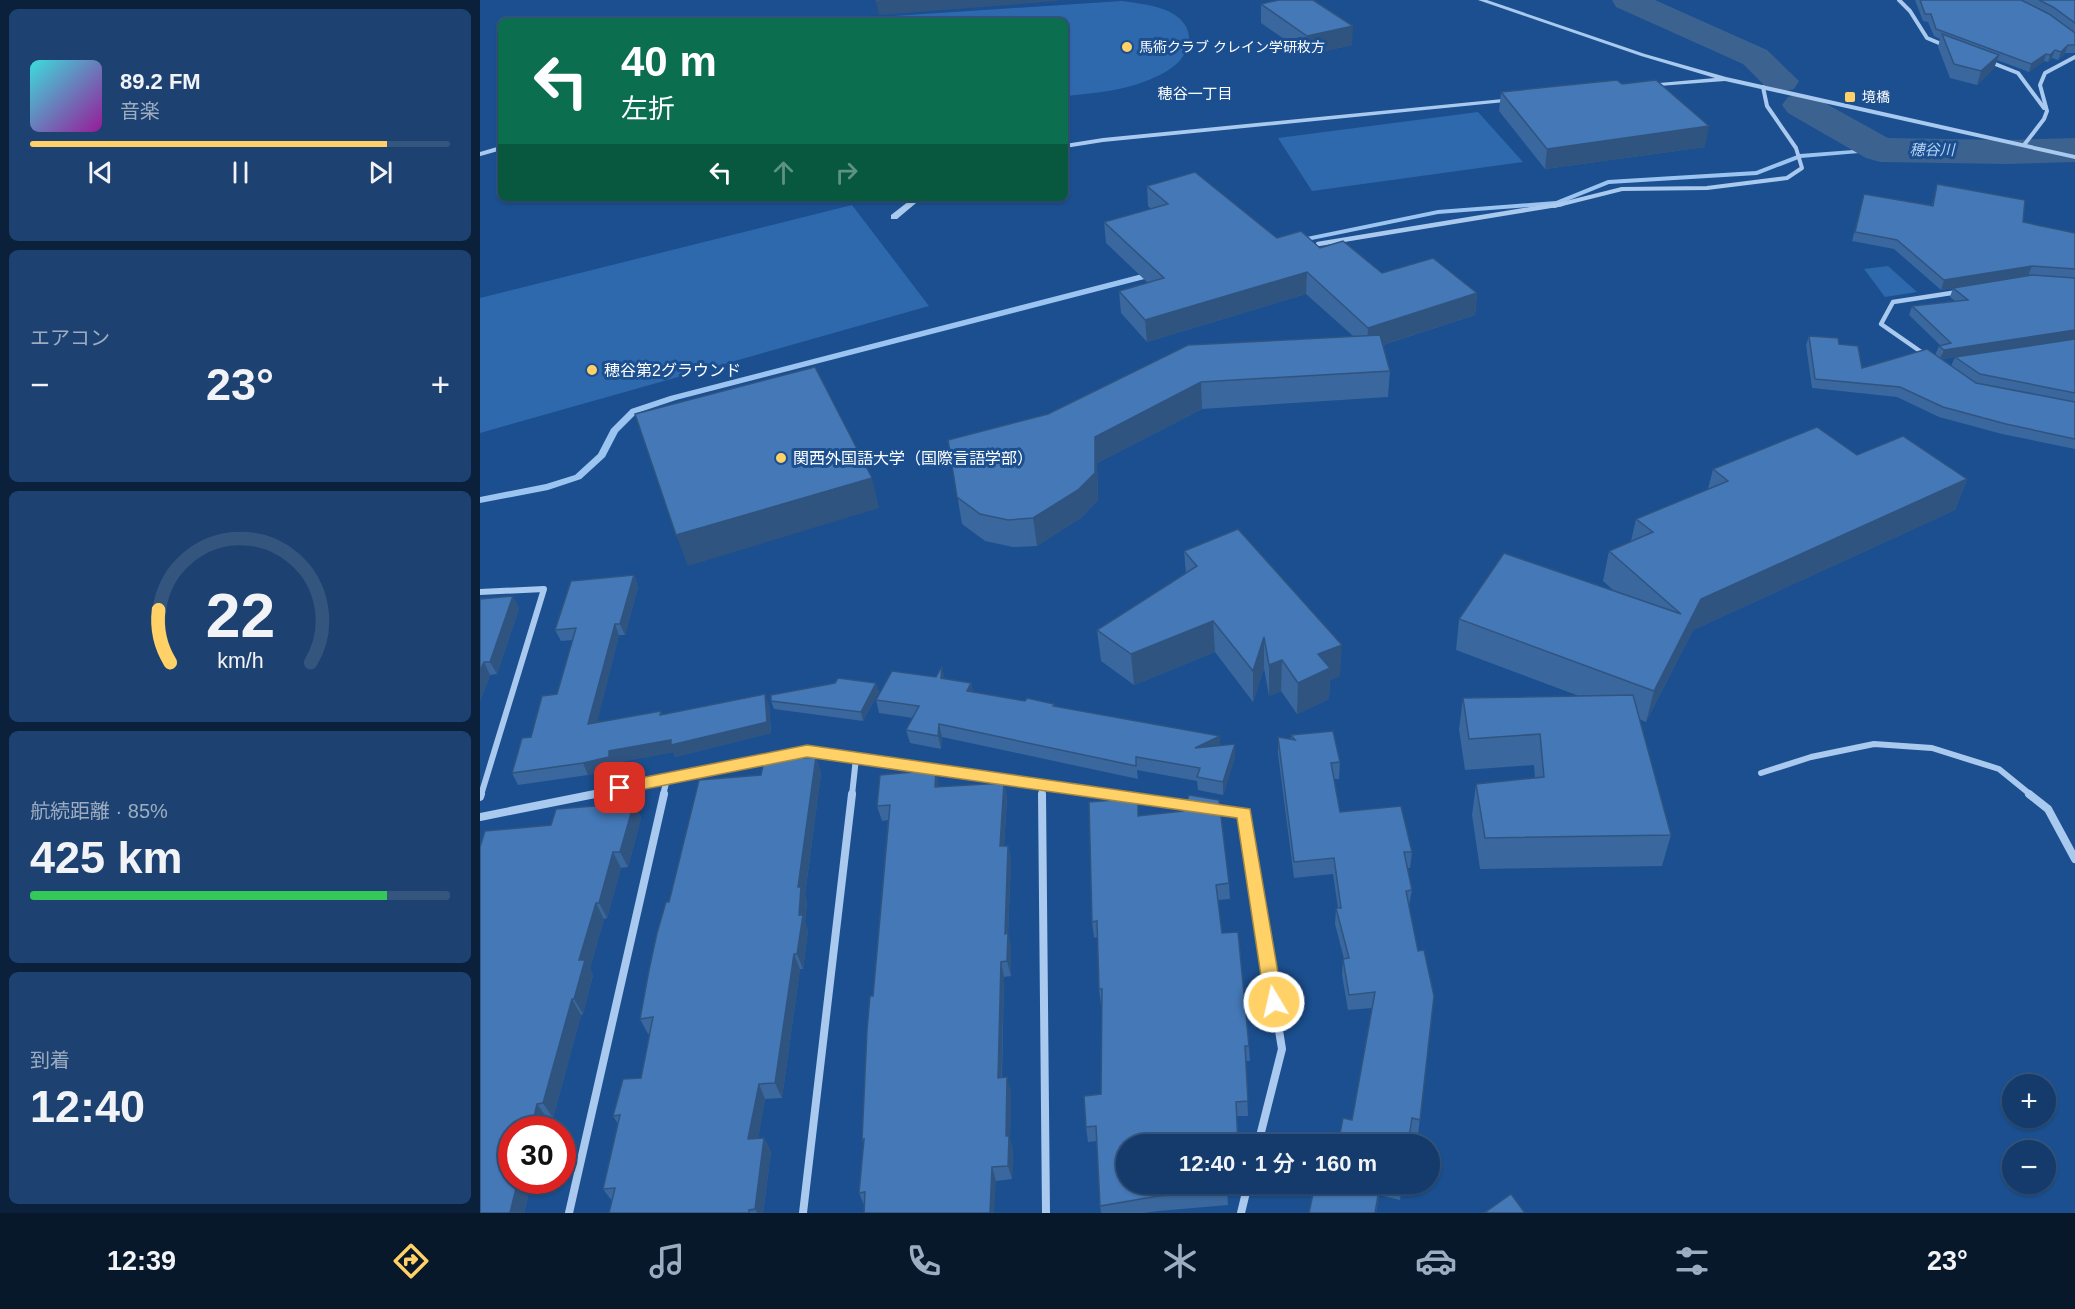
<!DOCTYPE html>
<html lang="ja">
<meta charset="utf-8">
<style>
:root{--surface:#143b6b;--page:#1d4271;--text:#f1f3f6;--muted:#9dadc1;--line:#33557e;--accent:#ffd166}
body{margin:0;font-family:Helvetica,"Noto Sans JP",sans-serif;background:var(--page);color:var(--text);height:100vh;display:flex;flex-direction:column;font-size:22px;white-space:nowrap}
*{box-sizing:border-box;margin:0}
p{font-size:20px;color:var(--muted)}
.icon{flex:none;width:33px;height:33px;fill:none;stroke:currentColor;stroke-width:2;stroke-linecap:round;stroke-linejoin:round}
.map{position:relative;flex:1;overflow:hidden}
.side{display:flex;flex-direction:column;gap:9px;padding:9px;background:#0b203b;width:480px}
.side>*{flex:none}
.top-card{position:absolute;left:18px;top:18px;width:570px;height:183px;border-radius:9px;box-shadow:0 2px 4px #0004,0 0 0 2px var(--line);background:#0b6e4f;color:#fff;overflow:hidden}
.fabs{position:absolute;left:1522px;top:1074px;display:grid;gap:12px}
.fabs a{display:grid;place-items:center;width:54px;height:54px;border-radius:50%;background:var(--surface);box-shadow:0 2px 4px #0004,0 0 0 2px var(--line);font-size:30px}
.speed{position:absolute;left:18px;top:1116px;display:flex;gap:12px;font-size:30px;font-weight:700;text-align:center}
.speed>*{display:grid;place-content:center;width:78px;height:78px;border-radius:50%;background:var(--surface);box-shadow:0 2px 4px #0004,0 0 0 2px var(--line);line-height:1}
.speed .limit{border:9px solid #d22;background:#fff;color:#111}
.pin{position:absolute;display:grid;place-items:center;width:51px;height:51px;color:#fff;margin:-26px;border-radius:12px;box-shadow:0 3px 9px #0006}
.me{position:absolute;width:66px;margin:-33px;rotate:351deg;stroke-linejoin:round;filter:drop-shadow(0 0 4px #0008)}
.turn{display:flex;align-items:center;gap:21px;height:126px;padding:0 24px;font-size:27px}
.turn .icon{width:78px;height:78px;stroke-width:2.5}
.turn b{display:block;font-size:42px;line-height:51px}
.lanes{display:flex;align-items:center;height:57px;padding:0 24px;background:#0003;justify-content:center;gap:30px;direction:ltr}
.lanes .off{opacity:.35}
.big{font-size:45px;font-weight:600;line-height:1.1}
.side .widget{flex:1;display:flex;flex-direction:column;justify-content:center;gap:9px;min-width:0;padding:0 21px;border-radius:9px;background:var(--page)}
.side .dial{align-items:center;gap:0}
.dial svg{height:156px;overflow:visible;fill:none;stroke:var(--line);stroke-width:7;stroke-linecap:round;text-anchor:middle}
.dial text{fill:var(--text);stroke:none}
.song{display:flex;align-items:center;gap:18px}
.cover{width:72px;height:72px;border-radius:9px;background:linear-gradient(135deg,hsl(180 70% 55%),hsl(300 70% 35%))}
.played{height:6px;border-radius:3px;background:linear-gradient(90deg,var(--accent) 85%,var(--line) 85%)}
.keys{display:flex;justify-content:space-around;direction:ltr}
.heat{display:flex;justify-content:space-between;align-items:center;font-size:33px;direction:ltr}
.charge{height:9px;border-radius:4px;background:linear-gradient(90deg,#34c759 85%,var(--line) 0)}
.trip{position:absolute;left:636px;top:1134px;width:324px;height:60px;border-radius:30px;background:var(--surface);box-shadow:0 2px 4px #0004,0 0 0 2px var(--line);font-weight:600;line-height:60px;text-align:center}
.menu{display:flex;height:96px;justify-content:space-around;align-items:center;background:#08182b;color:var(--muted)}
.menu .icon{width:42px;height:42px}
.menu .active{color:var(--accent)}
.menu b{font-size:27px;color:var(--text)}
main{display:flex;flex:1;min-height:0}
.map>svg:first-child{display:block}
</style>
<main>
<section class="side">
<div class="widget">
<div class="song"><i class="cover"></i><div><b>89.2 FM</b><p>音楽</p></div></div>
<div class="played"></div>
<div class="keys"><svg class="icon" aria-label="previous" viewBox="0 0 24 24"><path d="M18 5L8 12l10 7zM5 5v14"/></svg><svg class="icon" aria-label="pause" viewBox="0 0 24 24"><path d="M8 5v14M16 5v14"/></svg><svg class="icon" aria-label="next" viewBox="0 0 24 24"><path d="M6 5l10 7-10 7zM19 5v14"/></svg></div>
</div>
<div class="widget"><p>エアコン</p>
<div class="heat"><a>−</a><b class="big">23°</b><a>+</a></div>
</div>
<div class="widget dial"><svg viewBox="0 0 100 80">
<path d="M14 69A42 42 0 1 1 86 69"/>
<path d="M14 69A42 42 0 0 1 8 42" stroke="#ffd166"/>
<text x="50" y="56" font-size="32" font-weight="700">22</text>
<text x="50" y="72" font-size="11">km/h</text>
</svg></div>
<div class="widget"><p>航続距離 · 85%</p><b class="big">425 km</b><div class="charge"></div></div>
<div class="widget"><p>到着</p><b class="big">12:40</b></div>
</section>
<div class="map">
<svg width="1595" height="1213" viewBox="0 0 1595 1213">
<rect width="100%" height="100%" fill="#1b4f8f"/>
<g fill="#2e69ad">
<path d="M642,1C660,4 684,5 699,18C719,36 706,60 687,71C657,89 620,93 585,96V21H338Z"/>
<path d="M998,112L1043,162L832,191L798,138Z"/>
<path d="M372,205L449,306L0,433V298Z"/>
<path d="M1408,266L1437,292L1405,297L1384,269Z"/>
</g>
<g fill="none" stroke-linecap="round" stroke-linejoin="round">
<g fill="#9cc4f0" fill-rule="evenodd">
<path d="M1400,148L1402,149V151L1321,158L1277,175L1129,184L1077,205L958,214L817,243L813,241L817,239L958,210L1076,201L1128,180L1276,171L1320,154Z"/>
<path d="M670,272H673L677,274L676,276L196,400L157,413L138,432L125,457L101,479L68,490L0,503V497L66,484L95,475L118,454L131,429L151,409L190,396Z"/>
</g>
<g fill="#3c6290" fill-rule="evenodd">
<path d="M1132,0H1175L1287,50L1319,81L1314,89L1301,92L1288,89L1263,64L1136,7Z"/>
<path d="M1321,94L1334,97L1408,138L1526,140L1595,138V162L1526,164L1400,162L1386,158L1308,113L1302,105L1308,97Z"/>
</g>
<g stroke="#a9c9ee" stroke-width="4">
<path d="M1419,0L1430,11L1447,38L1466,46"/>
<path d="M1510,62L1538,73L1564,108"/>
<path d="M1544,145L1564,119L1567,111L1560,85L1565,73L1595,57"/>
<path d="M0,154L21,148"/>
<path d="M1074,206L1142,189L1227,188L1307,178L1322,168L1316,148L1287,106L1283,87"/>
</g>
<g stroke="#a9c9ee" stroke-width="4.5">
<path d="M838,244L1082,204"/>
<path d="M1447,356L1401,324L1413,302L1478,292"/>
</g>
<g stroke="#a9c9ee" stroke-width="6">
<path d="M0,592L64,589L1,795"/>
<path d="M1281,773L1331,757L1394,744L1452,748L1519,769L1551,795"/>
<path d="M562,785V795"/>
<path d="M108,795L327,751L636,795"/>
<path d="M183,795L187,779"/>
<path d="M372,795L376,758"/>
</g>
<g stroke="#a9c9ee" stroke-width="8">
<path d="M562,794L566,1213"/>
<path d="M626,794L711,806"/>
<path d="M1549,794L1568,809L1595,859"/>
<path d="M0,797L1,794"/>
<path d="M733,809L764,813L802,1049L778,1144"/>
<path d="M0,817L115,794"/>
<path d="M89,1213L184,794"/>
<path d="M323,1213L372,794"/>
<path d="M761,1213L768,1184"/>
</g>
<g fill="#a9c9ee" fill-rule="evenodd">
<path d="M998,0H1007L1165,54L1246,77L1595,155V159L1245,81L1166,87V85L1168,84L1235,78L1161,56Z"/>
<path d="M1033,98L1036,100L1035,101L623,142L585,148V144L623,138Z"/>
<path d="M433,198H442L417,219H411V215Z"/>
</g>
</g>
<g fill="#3a679d" fill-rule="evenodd">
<path d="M1435,0H1541L1587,27L1570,14L1542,0H1595V53H1585L1578,60L1572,58L1568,62L1564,61L1549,72L1517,60L1514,68L1497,85L1470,78L1458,47L1460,39L1454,36L1448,22L1443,21Z"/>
<path d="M781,4L872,45L827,55L781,23Z"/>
<path d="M1142,84L1225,147L1065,169L1019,111L1021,92Z"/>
<path d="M1457,184L1543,222L1595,233V449L1522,434L1459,417L1417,397L1332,388L1326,345L1329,336L1359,344L1382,368L1455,355L1459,346H1461L1429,315L1432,306L1475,301L1470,297L1473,288L1548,276L1461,290L1414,249L1372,241L1384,194L1452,205ZM1475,357L1471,366L1462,359L1468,358Z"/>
<path d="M667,186L797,238L840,248L902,273L997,293L995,315L903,345L910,371L908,397L722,409L617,463L618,500L602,517L557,546L533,547L505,541L482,524L468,440L873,336L826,294L667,342L641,313L639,291L668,283L626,243L624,222L671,209L668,206Z"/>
<path d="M1377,455L1487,479L1475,510L1213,630L1166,722L1159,719L1191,835L1182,866L1000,869L992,815L996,784L1055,778L1054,765L985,770L979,729L983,698L1099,696L976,650L979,619L1133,590L1123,581L1129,551L1151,541L1156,519L1228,489L1233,469Z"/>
<path d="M704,551L860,676L850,680L849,699L817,714L801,691L789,696L784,668L773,702L735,652L654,685L621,661L617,630L706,574Z"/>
<path d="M154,575L158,587L145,635H139L117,722L181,711L182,715L289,705L291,733L195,757L193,752L134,763V769L108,775L38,785L32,773L51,737L77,694L93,640L81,641L75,630Z"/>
<path d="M33,596L39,609L17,674L10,675L0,701V599Z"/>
<path d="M456,677L491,683L493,692L545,701L574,704L575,707L740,745L755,757L743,795L718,790L717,781L657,770L658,779L462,737L461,749L430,743L426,730L433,718L399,713L396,700Z"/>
<path d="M399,691L383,721L294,709L291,701Z"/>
<path d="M811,735L860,762L859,779H854L860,812L932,852L930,868H927L932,890L929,906L938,951L954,996L938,1135L872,1120L892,1008L868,1010L862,975L863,959H864L855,924L856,908H858L853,874L814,878L798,754V737L811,740Z"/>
<path d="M336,757L341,773L325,895L327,902L325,922L328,931L323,969H320L302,1098L285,1099L278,1138H284L291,1152L283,1213H129L132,1201L123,1189L138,1124L133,1116L161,1078L170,1034H168L160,1019L189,902L281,775Z"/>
<path d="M524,783L527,798L524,846H528L531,861L528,934L531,948V976L524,977L522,1077L531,1091L530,1140L533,1150L532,1179L516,1181L384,1205L379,1193L384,1144L382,1140L393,996L408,820L402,821L397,806L459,785V787Z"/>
<path d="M154,803L161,818L148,867L141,868L127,918L124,919L110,968L113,975L103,1014L101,1015L73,1118H67L32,1180H52L44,1213H0L71,825Z"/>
<path d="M659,816L749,883L750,899L738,900L742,933L769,1046L770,1061H766L768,1116H757L646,1144L747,1184L748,1205L679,1211L664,1213H621L620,1206L617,1141L608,1142L606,1127L621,1094L622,1004L621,1005L619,989L617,937L614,938L612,922Z"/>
<path d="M835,1184H922L920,1200L899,1195L896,1213H829Z"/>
</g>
<g fill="#305480">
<path d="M417,0H577L578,1L399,15L396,2Z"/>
<path d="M873,26L872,45L827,55V36Z"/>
<path d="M1588,45L1585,53L1578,60L1581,52Z"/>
<path d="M1575,50L1572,58L1568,62L1570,55Z"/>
<path d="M1566,54L1564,61L1549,72L1551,64Z"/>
<path d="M1519,55L1514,68L1497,85L1501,71Z"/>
<path d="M1229,126L1225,147L1065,169L1067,149Z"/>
<path d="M1552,266L1548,276L1461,290L1464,280Z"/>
<path d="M827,272L826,294L667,342L665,320Z"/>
<path d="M997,293L995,315L887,350L888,328Z"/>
<path d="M1595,330V339L1460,359L1464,350Z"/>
<path d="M721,382L722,409L617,463L618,500L602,517L557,546L553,518L615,437Z"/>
<path d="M392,478L399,508L208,566L196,535Z"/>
<path d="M1487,479L1475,510L1213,630L1166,722L1174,691L1221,599Z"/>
<path d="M154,575L158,587L145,635L140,624Z"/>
<path d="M33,596L39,609L17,674L10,662Z"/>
<path d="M733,621L735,652L654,685L651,654Z"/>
<path d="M135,624L139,635L114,735L108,724Z"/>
<path d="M784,637V668L773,702V671Z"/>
<path d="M862,645L860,676L850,680L849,699L817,714L818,683L838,654Z"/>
<path d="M802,660L801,691L789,696V665Z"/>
<path d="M4,662L10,675L0,701V671Z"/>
<path d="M462,666L465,679L461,678Z"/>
<path d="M396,683L399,691L383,721L381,712Z"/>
<path d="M491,683L494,696L487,691Z"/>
<path d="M285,694L289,705L291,733L195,757L193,752L134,763V769L108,775L103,763L129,751Z"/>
<path d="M459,724L462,737L461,749L458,736Z"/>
<path d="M740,736V749L715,748Z"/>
<path d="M755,744V757L743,795V782Z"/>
<path d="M336,757L341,773L325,895L327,902L325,922L328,931L323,969L317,954L318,887Z"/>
<path d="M456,770L459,785L458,802L455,787Z"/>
<path d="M524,783L527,798L523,861L520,846Z"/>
<path d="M154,803L161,818L148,867L140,852Z"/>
<path d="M528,846L531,861L528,934L531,948V976L527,961L525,934Z"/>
<path d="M133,852L141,868L127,918L119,903Z"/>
<path d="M116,903L124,919L110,968L113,975L103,1014L94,999L99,960Z"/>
<path d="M314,954L320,969L302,1098L295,1083Z"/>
<path d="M521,962L524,977L521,1092L518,1078Z"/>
<path d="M92,999L101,1015L73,1118L63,1103Z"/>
<path d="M527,1077L531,1091L530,1140L533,1150L532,1179L528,1166L526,1136Z"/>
<path d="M279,1084L285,1099L276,1153L268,1139Z"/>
<path d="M57,1104L67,1118L65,1130H51Z"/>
<path d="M284,1138L291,1152L283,1213H277L275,1209Z"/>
<path d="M512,1167L516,1181L514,1213H510Z"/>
<path d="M38,1180H52L44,1213H30Z"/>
</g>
<g fill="#4478b7" stroke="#305480" stroke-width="1.5">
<path d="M396,0H417L396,2Z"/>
<path d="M799,0H833L873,26L827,36L781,4Z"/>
<path d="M1440,0H1541L1569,14L1595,33V45H1588L1581,52L1575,50L1570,55L1566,54L1551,64L1456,29L1451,14H1445Z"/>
<path d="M1559,0H1595V23L1573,7Z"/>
<path d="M1462,34L1519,55L1501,71L1474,64Z"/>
<path d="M1137,80L1142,84L1176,80L1229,126L1067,149L1021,92Z"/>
<path d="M715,172L797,238L821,231L840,248L863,241L902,273L953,258L997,293L888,328L827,272L665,320L639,291L684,278L624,222L688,204L667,186Z"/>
<path d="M1457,184L1545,200L1543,222L1595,233V269L1552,266L1464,280L1417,240L1375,232L1384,194L1453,206Z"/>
<path d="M1552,275L1595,278V330L1464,350L1459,346L1471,343L1432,306L1488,300L1473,288Z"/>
<path d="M900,335L910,371L721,382L615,437V473L598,490L553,518L528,520L500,514L477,497L468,440L568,414L708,345Z"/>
<path d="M1329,336L1358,338L1359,344L1378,346L1382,368L1447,349L1496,383L1595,402V439L1526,424L1463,407L1420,387L1335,379Z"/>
<path d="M1595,339V393L1500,374L1475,357Z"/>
<path d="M335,367L392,478L196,535L155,414Z"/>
<path d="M1337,427L1377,455L1423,436L1487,479L1221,599L1174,691L979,619L1024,553L1201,614L1129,551L1173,532L1156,519L1248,481L1233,469Z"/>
<path d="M758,529L862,645L838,654L850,668L818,683L802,660L789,665L784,637L773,671L733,621L651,654L617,630L717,566L704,551Z"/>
<path d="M154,575L140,624H135L108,724L181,711L180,715L285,694L287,722L191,745V740L129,751V757L103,763L32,773L42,738L51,737L62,696L77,694L96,628L75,630L91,581Z"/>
<path d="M33,596L10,662H4L0,671V599Z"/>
<path d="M462,666L461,678L491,683L487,691L545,701L547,698L574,704L573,706L740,736L715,748L755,744L743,782L717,777L720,768L656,757V766L459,724L458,736L426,730L439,706L396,700L412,671L456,677Z"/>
<path d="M358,678L396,683L381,712L291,701V695L355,683Z"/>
<path d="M1153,695L1191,835L1005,838L996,784L1064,777L1060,734L989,739L983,698Z"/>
<path d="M853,731L860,762L851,763L860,812L921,806L932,852H924L932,890L926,891L938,951L944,950L954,996L940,1120L932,1118L928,1144H858L863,1118L872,1120L895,992L869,995L863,959L869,958L856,908H861L854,858L814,862L798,737L815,740L811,735Z"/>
<path d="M336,757L318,887H321L319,915H323L317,954H314L295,1083L279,1084L268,1139L284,1138L275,1209L269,1210V1213H129L135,1188L123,1189L140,1115L133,1116L143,1079L161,1078L173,1017L160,1019L169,970L177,933L186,902H189L219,780L281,775L284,761Z"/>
<path d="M456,770L455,787L524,783L520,846H528L525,934L528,933L527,961L521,962L518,1078L527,1077L526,1136H529L528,1166L512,1167L510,1213H384L385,1192L379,1193L384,1139L382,1140L387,1030L390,996H393L410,805L397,806L400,775Z"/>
<path d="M709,795L739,800L749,883L736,885L742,933L758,932L769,1046H765L768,1101L756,1102L758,1144H646V1184H747V1191L678,1196L620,1206L616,1126L606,1127L604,1096L621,1094L622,989H619L617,921L612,922L609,802L658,798V816L703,811Z"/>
<path d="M154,803L140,852H133L119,903H116L99,960H105L94,999H92L63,1103L57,1104L51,1130H32V1180H38L30,1213H0V847L5,831L71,825L76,809Z"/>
<path d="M835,1184H900L895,1213H829Z"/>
<path d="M1031,1194L1045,1213H1004Z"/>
</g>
<path fill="#ffd166" stroke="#a68842" stroke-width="1.5" d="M327,745L770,809L803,1002L800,1007L794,1010L788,1007L785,1002L757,818L327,757L140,794L135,792L133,788L135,784L140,782Z"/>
<g fill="#ffd166" stroke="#1b4f8f" stroke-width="2">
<circle cx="647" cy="47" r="6"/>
<rect x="1364" y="91" width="12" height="12" rx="3"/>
<circle cx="112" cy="370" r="6"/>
<circle cx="301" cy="458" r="6"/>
</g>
<g text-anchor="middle" stroke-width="6" stroke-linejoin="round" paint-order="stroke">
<g font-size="14" fill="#fff" stroke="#1b4f8f" text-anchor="start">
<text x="659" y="52">馬術クラブ クレイン学研枚方</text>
<text x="1382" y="102">境橋</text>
</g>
<g font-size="15" fill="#fff" stroke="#1b4f8f">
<text x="715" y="99">穂谷一丁目</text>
</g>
<g font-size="15" font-style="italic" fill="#b5d3f5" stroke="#1b4f8f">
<text x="1452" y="155">穂谷川</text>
</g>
<g font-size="16" fill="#fff" stroke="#1b4f8f" text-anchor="start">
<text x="124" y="376">穂谷第2グラウンド</text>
<text x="313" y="464">関西外国語大学（国際言語学部）</text>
</g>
</g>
</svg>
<div class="fabs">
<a>+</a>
<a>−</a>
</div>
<div class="speed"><div class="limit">30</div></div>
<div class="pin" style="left:140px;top:788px;background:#d93025"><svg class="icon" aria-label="arrive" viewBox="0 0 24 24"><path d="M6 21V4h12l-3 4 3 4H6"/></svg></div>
<svg class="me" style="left:794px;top:1002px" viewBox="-20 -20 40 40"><circle r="17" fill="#ffd166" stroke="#fff" stroke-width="3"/><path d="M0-11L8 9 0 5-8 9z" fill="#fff"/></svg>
<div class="trip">12:40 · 1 分 · 160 m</div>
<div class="top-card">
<div class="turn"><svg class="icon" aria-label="left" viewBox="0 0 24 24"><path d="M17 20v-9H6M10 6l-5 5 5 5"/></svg><div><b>40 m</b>左折</div></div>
<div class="lanes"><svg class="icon" aria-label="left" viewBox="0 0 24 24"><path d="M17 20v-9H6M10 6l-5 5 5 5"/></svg><svg class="icon off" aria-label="ahead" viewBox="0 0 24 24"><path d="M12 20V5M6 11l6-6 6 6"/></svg><svg class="icon off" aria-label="right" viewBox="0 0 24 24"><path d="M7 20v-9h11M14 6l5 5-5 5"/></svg></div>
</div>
</div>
</main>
<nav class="menu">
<b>12:39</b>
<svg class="icon active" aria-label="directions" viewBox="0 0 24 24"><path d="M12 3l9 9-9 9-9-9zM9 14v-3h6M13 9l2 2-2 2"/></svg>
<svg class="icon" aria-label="music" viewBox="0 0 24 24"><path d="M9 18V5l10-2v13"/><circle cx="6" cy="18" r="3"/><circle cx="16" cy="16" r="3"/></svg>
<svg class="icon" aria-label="phone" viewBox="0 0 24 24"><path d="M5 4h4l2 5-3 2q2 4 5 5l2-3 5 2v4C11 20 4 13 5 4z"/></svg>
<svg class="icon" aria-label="climate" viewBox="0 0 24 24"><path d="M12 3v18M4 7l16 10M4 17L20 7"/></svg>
<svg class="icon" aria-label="car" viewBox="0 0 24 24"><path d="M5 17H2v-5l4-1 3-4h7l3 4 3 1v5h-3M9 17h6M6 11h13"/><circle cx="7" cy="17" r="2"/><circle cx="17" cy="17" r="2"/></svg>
<svg class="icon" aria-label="filters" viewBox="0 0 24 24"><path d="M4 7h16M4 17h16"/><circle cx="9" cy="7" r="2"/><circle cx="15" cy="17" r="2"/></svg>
<b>23°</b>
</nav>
